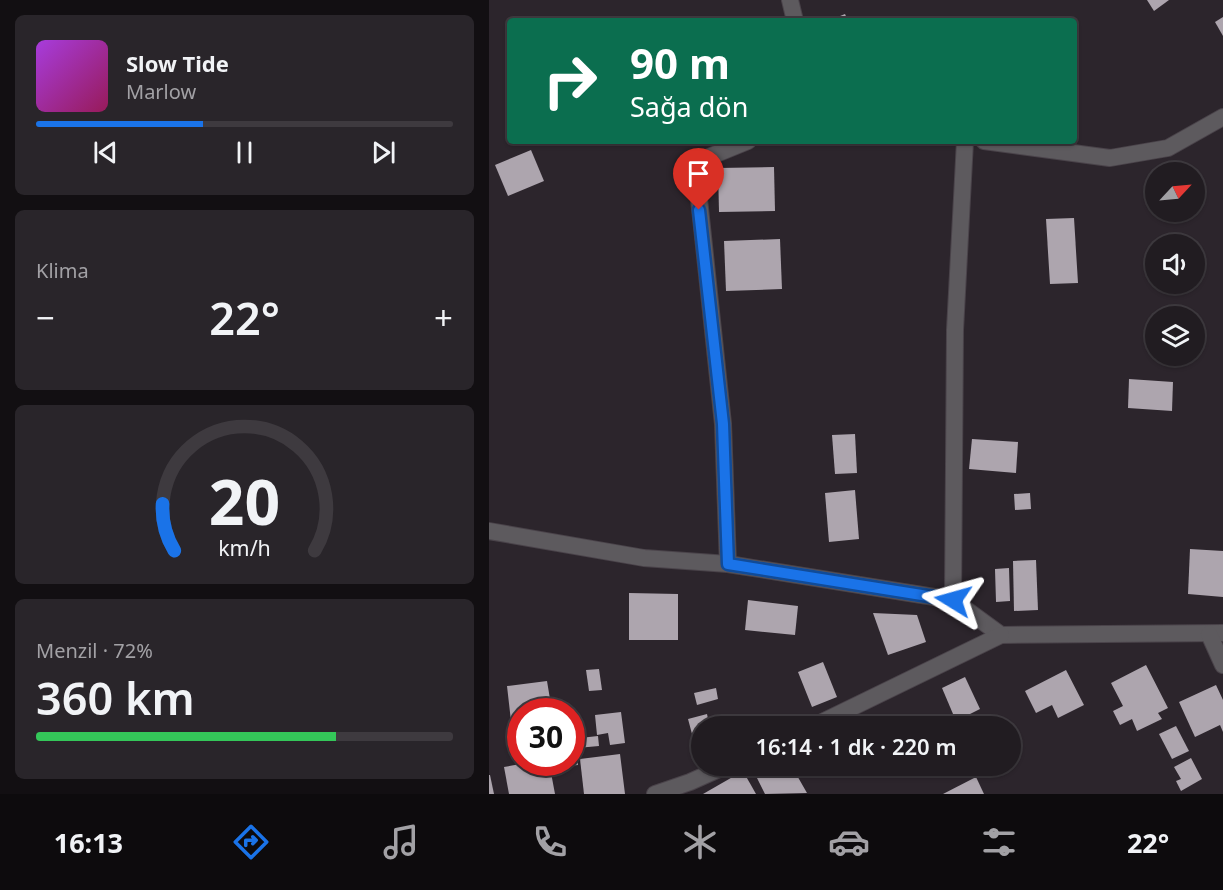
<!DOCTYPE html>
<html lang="tr">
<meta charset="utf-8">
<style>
:root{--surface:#211c21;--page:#29252a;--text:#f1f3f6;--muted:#a2a1a5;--line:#3e3a3f;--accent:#1a73e8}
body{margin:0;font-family:"Noto Sans",sans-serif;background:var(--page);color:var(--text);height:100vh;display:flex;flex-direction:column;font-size:22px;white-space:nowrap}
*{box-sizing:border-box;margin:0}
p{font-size:20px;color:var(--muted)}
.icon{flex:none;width:33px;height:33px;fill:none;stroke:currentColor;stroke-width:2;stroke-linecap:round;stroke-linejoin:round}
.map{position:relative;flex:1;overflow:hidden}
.side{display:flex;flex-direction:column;gap:15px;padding:15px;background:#120f12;width:489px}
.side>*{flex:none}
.top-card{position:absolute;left:18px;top:18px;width:570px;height:126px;border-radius:6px;box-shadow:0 2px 4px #0004,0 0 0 2px var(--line);background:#0b6e4f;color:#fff;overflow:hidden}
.needle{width:39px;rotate:64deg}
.buttons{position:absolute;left:656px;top:162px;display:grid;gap:12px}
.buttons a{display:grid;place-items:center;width:60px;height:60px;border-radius:50%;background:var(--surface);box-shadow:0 2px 4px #0004,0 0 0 2px var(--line);font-size:30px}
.speed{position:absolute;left:18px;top:698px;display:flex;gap:12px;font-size:30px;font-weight:700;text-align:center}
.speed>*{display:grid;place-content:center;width:78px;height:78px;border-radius:50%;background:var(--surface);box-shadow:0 2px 4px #0004,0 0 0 2px var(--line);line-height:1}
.speed .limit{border:9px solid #d22;background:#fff;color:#111}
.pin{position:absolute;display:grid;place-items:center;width:51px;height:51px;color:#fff;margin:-62px -26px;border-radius:50% 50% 50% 0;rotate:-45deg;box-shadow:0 0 6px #0007}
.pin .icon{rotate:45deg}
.me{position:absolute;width:66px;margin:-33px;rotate:278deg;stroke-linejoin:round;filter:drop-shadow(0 0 4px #0008)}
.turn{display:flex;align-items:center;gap:21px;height:126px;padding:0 24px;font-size:27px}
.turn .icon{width:78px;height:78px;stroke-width:2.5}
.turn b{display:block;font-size:42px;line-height:51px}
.big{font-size:45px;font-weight:600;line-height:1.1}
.side .tile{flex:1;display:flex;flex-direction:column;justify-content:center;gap:9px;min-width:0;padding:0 21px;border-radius:9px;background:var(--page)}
.side .dial{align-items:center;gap:0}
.dial svg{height:156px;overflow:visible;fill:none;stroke:var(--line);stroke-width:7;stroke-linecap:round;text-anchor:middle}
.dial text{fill:var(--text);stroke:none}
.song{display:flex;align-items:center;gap:18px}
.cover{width:72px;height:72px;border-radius:9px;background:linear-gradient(135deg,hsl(280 70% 55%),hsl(330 70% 35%))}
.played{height:6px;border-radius:3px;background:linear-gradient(90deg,var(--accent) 40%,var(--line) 40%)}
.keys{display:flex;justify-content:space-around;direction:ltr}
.heat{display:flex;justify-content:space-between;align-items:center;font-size:33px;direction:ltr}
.charge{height:9px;border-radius:4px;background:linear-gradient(90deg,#34c759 72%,var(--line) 0)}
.trip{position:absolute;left:202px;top:716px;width:330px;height:60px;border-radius:30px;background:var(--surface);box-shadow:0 2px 4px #0004,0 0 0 2px var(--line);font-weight:600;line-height:60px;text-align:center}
.dock{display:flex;height:96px;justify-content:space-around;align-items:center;background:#0d0b0d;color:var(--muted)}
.dock .icon{width:42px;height:42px}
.dock .active{color:var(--accent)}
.dock b{font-size:27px;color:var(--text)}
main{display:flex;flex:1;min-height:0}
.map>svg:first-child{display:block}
</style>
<main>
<section class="side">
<div class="tile">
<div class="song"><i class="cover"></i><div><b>Slow Tide</b><p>Marlow</p></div></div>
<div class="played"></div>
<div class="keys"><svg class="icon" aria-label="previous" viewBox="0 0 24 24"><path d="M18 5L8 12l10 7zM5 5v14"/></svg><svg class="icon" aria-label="pause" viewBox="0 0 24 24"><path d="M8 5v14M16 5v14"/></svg><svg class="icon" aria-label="next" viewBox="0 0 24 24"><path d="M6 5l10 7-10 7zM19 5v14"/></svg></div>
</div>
<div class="tile"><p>Klima</p>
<div class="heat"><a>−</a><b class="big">22°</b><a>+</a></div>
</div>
<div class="tile dial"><svg viewBox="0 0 100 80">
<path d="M14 69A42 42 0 1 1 86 69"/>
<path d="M14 69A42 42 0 0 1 8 45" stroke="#1a73e8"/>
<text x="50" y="56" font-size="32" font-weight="700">20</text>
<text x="50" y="72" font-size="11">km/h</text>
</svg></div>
<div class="tile"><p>Menzil · 72%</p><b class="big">360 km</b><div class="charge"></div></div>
</section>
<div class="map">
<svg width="734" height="794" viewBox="0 0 734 794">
<rect width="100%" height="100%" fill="#2c252c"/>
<g fill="#ada5ae">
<path d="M658,0H680L665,11Z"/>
<path d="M356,14L359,21H339Z"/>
<path d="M734,17V36L726,22Z"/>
<path d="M42,150L55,181L19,196L6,165Z"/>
<path d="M285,167L286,211L230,212L229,168Z"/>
<path d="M585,218L589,283L561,284L557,219Z"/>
<path d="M291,239L293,289L237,291L235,241Z"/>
<path d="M640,379L684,382L683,411L639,408Z"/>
<path d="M366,434L368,473L346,474L343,435Z"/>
<path d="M483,439L529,442L527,473L480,469Z"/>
<path d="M366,490L370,539L340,542L336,493Z"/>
<path d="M541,493L542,509L526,510L525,494Z"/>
<path d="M701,549L734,551V597L699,594Z"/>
<path d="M547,560L549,610L525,611L524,561Z"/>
<path d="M520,568L521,601L507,602L506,569Z"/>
<path d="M140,593L189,594V640H140Z"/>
<path d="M259,600L309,606L306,635L256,630Z"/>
<path d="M384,613L428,615L437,642L399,655Z"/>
<path d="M334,662L348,697L323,707L309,672Z"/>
<path d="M657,665L679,708L669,713L673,719L648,731L643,719L631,725L624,711L634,706L622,683Z"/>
<path d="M110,669L113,690L100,691L97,670Z"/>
<path d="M577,670L595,705L569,718L563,705L547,713L536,691Z"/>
<path d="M476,677L491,709L467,721L453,688Z"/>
<path d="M58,681L63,711H32V729L23,730L18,686Z"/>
<path d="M727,685L734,700V732L731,725L706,737L690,702Z"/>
<path d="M227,688L229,699L208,705L205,693Z"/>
<path d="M132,712L136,743L121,745L119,733L108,735L106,715Z"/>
<path d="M218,714L219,719L229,716L232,726H213V759L210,760L199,719Z"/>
<path d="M687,726L700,751L683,759L670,734Z"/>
<path d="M109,736L110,746L88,748L89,765L71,767L70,762H82V739Z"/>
<path d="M131,754L136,794H95L91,759Z"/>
<path d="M702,758L713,779L692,791L687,781L692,779L685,767Z"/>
<path d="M42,762H60L66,794H20L15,767Z"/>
<path d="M285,765H302L318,793L276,794L268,778L287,768Z"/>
<path d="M254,771L267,794H214Z"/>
<path d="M0,775H1L5,794H0Z"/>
<path d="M487,777L495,794H454Z"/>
</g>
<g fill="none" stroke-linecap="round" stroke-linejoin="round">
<defs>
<g id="minor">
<path d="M301,0L306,21"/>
<path d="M495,141L621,158L679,148L734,117"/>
<path d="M0,531L155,558L239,564L464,600L512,635L734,633"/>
<path d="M239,564L234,424L207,171L210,161L259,141"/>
<path d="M464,600L466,330L476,141"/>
<path d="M720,634L734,665"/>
<path d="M325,726L512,635"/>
<path d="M166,794L201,782L239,765"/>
</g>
</defs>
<use href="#minor" stroke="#4a434a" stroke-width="18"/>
<use href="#minor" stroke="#5d5a5e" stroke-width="16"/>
</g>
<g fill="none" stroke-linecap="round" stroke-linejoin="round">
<defs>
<path id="route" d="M210,210L234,424L239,564L464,600"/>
</defs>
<use href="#route" stroke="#114b97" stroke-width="15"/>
<use href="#route" stroke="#1a73e8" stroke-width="10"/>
</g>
</svg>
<div class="buttons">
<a><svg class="needle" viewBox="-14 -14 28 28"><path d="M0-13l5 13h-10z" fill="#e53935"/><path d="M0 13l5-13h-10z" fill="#a2a1a5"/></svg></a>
<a><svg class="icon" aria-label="sound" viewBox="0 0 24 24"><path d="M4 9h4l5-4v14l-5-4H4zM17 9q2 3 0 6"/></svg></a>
<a><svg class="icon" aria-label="layers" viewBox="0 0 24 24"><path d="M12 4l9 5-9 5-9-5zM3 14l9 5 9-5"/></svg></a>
</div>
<div class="speed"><div class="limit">30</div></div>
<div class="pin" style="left:210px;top:210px;background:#d93025"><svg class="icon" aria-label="arrive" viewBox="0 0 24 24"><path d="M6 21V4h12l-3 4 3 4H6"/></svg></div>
<svg class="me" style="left:464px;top:600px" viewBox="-20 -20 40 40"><path d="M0-17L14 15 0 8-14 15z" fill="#1a73e8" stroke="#fff" stroke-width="4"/></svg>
<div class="trip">16:14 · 1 dk · 220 m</div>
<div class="top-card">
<div class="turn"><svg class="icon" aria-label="right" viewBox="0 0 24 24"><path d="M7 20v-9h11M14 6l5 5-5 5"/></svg><div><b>90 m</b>Sağa dön</div></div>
</div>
</div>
</main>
<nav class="dock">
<b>16:13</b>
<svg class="icon active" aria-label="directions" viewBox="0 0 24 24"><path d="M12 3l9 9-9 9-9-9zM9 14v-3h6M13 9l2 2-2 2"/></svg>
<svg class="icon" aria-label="music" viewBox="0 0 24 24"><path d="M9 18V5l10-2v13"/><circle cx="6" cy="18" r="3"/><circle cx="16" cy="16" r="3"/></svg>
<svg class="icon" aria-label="phone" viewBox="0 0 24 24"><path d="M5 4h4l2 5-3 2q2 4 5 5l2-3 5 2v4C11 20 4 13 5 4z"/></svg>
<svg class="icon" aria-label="climate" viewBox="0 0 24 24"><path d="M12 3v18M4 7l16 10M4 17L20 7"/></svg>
<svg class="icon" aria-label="car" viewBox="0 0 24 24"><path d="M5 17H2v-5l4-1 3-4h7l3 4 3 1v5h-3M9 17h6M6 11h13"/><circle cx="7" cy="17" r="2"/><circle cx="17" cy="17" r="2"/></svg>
<svg class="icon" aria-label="filters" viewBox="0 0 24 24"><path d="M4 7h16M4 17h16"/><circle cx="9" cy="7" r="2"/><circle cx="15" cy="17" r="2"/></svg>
<b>22°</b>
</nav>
